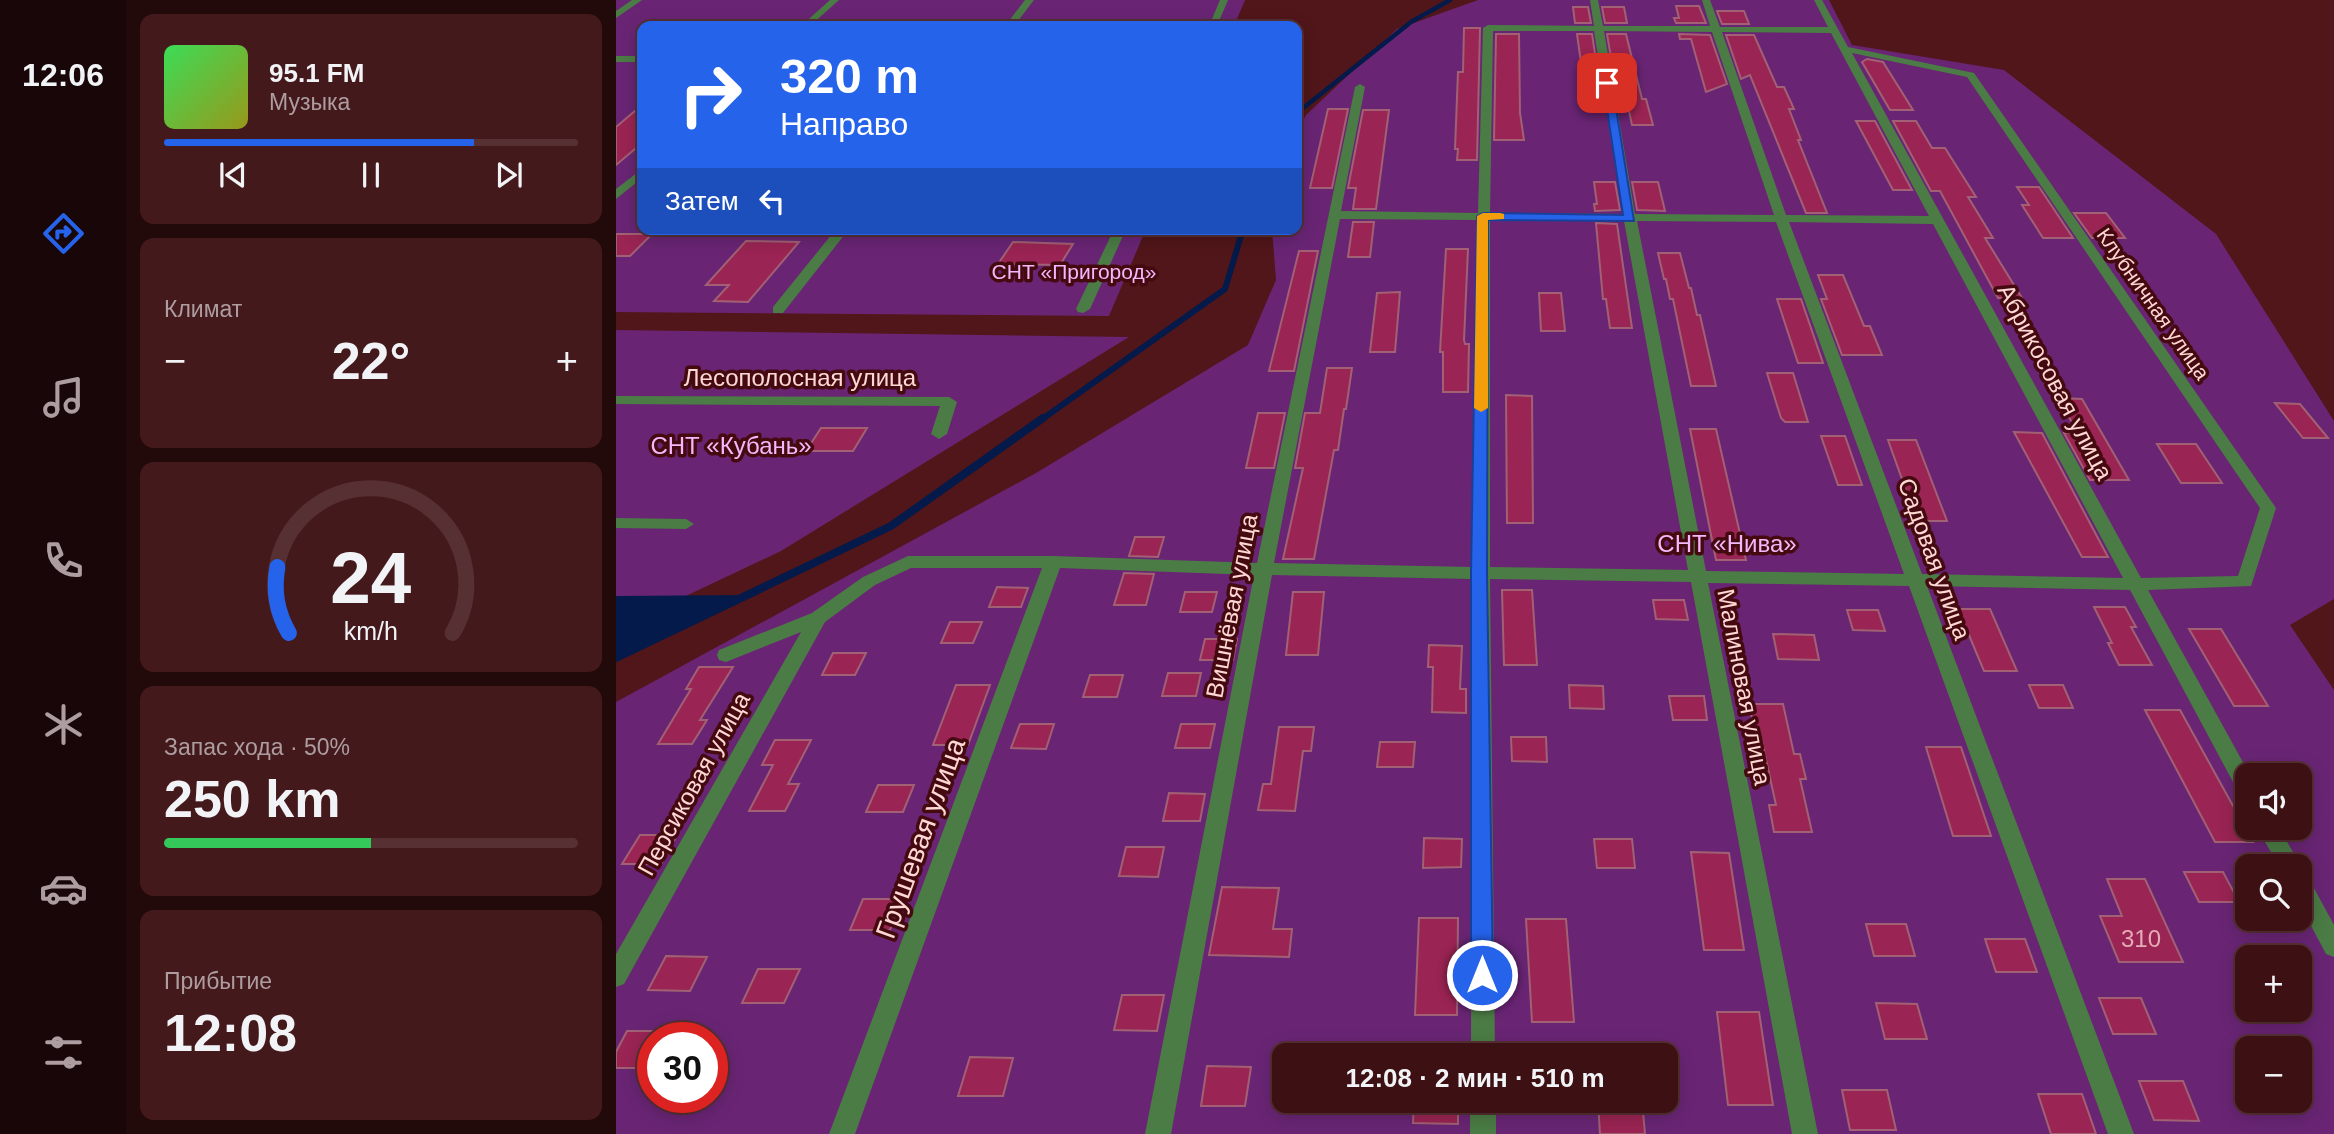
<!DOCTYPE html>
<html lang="ru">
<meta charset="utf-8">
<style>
:root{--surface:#3d1013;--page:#44191c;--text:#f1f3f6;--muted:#ad9da0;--line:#563033;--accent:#2563eb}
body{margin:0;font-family:Helvetica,sans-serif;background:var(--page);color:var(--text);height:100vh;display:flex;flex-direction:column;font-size:26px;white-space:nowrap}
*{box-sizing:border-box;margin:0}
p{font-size:23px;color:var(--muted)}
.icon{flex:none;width:38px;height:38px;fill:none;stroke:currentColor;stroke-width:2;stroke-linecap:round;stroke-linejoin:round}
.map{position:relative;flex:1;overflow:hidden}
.details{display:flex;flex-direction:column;gap:14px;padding:14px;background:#22090a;width:490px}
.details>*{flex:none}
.top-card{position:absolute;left:21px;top:21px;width:665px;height:214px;border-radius:14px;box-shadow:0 4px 18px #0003,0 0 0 2px var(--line);background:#2563eb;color:#fff;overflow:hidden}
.tools{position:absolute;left:1619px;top:763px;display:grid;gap:14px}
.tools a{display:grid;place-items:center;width:77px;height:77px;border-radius:14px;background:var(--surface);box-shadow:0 4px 18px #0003,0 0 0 2px var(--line);font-size:35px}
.speed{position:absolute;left:21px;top:1022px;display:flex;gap:14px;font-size:35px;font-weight:700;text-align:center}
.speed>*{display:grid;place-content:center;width:91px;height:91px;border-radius:50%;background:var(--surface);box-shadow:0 4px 18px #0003,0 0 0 2px var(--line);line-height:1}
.speed .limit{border:10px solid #d22;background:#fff;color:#111}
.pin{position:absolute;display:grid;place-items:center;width:60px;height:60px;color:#fff;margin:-30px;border-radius:14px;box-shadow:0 4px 10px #0006}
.me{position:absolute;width:77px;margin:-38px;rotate:0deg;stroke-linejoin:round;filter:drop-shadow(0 0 5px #0008)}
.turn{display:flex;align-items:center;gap:24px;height:147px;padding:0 28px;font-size:32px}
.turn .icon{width:91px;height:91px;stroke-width:2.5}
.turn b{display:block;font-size:49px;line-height:60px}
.then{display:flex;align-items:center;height:66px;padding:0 28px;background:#0003;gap:14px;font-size:26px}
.big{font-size:52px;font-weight:700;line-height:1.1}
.details .widget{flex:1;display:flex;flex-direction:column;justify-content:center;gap:10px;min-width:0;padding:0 24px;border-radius:14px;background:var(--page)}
.details .dial{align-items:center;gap:0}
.dial svg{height:182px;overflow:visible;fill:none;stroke:var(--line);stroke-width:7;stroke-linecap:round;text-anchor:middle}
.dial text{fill:var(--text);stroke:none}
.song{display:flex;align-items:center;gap:21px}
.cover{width:84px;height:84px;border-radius:10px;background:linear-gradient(135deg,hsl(130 70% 55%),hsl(60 70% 35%))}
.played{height:7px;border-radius:4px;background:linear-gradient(90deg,var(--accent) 75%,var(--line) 75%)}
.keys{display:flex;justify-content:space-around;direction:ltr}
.heat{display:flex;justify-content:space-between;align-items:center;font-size:38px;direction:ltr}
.charge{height:10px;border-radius:5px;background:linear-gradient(90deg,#34c759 50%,var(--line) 0)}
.trip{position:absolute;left:656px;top:1043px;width:406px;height:70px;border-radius:14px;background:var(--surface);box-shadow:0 4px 18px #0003,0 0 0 2px var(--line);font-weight:700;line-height:70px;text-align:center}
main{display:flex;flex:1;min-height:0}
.dock{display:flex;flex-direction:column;width:126px;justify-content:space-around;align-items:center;background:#180608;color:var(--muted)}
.dock .icon{width:49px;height:49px}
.dock .current{color:var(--accent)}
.dock b{font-size:32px;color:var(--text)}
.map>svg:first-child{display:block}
</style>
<main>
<nav class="dock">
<b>12:06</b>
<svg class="icon current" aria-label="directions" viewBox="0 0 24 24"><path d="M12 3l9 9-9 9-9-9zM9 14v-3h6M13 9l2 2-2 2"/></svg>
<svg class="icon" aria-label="music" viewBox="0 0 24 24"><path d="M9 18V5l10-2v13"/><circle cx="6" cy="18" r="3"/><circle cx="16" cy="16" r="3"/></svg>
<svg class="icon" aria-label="phone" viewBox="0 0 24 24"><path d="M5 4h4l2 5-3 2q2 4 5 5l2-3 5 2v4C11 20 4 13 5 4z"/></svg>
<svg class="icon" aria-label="climate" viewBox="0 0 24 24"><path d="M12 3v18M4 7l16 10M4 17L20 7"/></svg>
<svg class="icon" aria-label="car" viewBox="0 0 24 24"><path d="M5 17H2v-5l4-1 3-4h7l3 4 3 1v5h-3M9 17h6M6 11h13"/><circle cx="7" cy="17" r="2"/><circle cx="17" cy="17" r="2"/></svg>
<svg class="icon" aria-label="filters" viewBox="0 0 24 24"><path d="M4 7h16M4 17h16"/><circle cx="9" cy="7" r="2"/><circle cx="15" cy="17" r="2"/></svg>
</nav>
<section class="details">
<div class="widget">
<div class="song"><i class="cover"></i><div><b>95.1 FM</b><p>Музыка</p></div></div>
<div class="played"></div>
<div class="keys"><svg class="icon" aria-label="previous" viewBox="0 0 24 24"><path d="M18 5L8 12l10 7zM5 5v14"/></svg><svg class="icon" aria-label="pause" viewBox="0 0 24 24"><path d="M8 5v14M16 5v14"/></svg><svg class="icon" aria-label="next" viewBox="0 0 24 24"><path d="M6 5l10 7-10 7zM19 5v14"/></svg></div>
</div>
<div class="widget"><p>Климат</p>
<div class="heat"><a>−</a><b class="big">22°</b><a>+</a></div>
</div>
<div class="widget dial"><svg viewBox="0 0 100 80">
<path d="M14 69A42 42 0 1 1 86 69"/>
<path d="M14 69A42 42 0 0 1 9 40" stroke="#2563eb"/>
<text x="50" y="56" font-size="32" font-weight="700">24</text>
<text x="50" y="72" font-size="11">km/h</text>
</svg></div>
<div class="widget"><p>Запас хода · 50%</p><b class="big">250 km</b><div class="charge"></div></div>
<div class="widget"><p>Прибытие</p><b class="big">12:08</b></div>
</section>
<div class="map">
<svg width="1718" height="1134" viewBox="0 0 1718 1134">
<rect width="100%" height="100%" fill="#511619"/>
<g fill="#692574" fill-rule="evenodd">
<path d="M0,0H629L618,26H26V229H530L493,316L0,312Z"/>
<path d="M862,0H1213L1236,45L1388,70L1600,234L1718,421V599L1674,625L1718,690V1134H0V702L420,473L632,345L660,280L656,229H681V133L690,115L781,29ZM1631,775H1684V828H1631ZM1631,866H1684V919H1631ZM1631,957H1684V1010H1631ZM37,1038H96V1097H37ZM1631,1048H1684V1101H1631ZM668,1055H1050V1101H668Z"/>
<path d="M0,330L513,337L165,551L0,629Z"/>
</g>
<path fill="#031a4a" d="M131,595L0,658V596Z"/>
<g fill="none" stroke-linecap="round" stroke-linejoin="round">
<path stroke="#031a4a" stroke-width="4.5" d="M681,113L795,22L834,0"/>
<path stroke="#031a4a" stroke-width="6" d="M425,420L609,289L627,229"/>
<path stroke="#031a4a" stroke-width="8" d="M0,658L275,526L427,418"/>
</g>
<g fill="#9a2453" stroke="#a16073" stroke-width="2">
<path d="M1060,6H1083L1090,23H1060L1058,18H1063Z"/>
<path d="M957,7H972L975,23H959Z"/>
<path d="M986,7H1008L1011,23H989Z"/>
<path d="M1101,11H1128L1133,24H1106Z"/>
<path d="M848,28H864L861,160H841L842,149H839L842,72H847Z"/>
<path d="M880,34H903L904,113L908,140H878Z"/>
<path d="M961,34H976L987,106H971Z"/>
<path d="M991,34H1010L1026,99H1030L1037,125H1016L1012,106H1003Z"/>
<path d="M1063,34L1094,35L1111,84L1090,92L1075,39H1064Z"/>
<path d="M1110,35H1138L1161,87H1168L1178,109H1173L1185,140H1182L1211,213H1190L1134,75L1125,79Z"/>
<path d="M1251,59L1267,62L1297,110H1274L1246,62Z"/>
<path d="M26,105V143L0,165V127Z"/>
<path d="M712,109H732L716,188H694Z"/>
<path d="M747,110H773L760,209H737L740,188H732Z"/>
<path d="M1240,121H1259L1296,190H1277Z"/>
<path d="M1277,121H1300L1316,148H1329L1360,197H1352L1377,238H1369L1406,298H1382L1324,191H1315Z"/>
<path d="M978,182H999L1004,210L979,211L978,204H981Z"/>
<path d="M1016,182H1042L1049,211L1021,210Z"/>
<path d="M1401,187H1423L1457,238H1427L1406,205H1413Z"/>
<path d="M1458,213H1490L1509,238H1476Z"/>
<path d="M737,222H758L754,257H732Z"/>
<path d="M980,223L1001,224L1016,328H994L990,299H987Z"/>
<path d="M0,234H36L14,256H0Z"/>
<path d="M130,241L183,242L132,302L98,301L113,285H90Z"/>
<path d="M397,242L457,244L444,265L382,264Z"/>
<path d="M830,249H852L848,340L849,344H853L852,392H827V352H824Z"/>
<path d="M683,251H702L678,371H653Z"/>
<path d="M1042,253H1064L1073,288H1075L1081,315H1084L1100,386H1075L1057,299H1054L1050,279H1048Z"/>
<path d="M1202,275H1227L1248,326H1254L1266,355H1226L1205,299H1211Z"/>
<path d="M784,292L779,352H754L761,293Z"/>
<path d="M923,293H945L949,331H925Z"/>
<path d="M1161,299H1185L1207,363H1182Z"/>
<path d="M711,368H736L730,409H728L722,450H718L698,559H667L687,468H679L689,413H704Z"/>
<path d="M1151,373H1177L1192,422H1169L1165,418Z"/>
<path d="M890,395L916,396L917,523H891Z"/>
<path d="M1442,398L1466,399L1513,480H1474L1448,433H1462Z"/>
<path d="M1659,403L1684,404L1712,438H1687Z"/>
<path d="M642,413H669L658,468H630Z"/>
<path d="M205,428H251L237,451H190Z"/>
<path d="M1074,429H1100L1130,560H1100Z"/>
<path d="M1398,432L1426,433L1492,557H1466Z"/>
<path d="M1205,436H1229L1246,485H1222Z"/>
<path d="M1272,440H1300L1331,521H1301Z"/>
<path d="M1541,444H1580L1606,483H1565Z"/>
<path d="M519,537H548L542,557L513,556Z"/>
<path d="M508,573L538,574L530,605H498Z"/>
<path d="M381,587L412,588L405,607H373Z"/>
<path d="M886,590H916L921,665H888Z"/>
<path d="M569,592H601L596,612H564Z"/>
<path d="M677,592H708L702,655H670Z"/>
<path d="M1037,600H1068L1072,620L1040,619Z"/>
<path d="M1478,607H1509L1520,627H1515L1536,665H1503L1492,643H1496Z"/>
<path d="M1342,609H1374L1401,671H1368Z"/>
<path d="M1231,610H1262L1269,631L1237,630Z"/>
<path d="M334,622H366L357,643H325Z"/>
<path d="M1573,629H1605L1652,706H1618Z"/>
<path d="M1157,634L1198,635L1203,660L1162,659Z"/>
<path d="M589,639H621L617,660H584Z"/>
<path d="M813,645L846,646L844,689H850V713L816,712L817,667H812Z"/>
<path d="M217,653H250L239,675H206Z"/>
<path d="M83,667H117L84,720H91L76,744H42L75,689H70Z"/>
<path d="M552,673H585L580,696H546Z"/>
<path d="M474,675H507L501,697H467Z"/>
<path d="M340,685H374L352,745H317Z"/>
<path d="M953,685L987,686L988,709L954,708Z"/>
<path d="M1413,685H1447L1457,708H1423Z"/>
<path d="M1053,696H1088L1091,720H1057Z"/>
<path d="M1133,704H1167L1178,754H1184L1190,779H1184L1196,832H1158L1153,805H1160L1143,728H1138Z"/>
<path d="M1529,710H1564L1637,842H1599Z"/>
<path d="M404,724H438L430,749L395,748Z"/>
<path d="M565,724H599L594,748H559Z"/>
<path d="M663,727H698L695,751H687L679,811L642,810L647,784H655Z"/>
<path d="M895,737H930L931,762L896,761Z"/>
<path d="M159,740H195L172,784H183L169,811H133L157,765H146Z"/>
<path d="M764,742H799L797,767H761Z"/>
<path d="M1310,747H1345L1375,836H1337Z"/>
<path d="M262,785H298L287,812H250Z"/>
<path d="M553,793L589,794L584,821H547Z"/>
<path d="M24,835H61L45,864H6Z"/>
<path d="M808,838L846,839L845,867L807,868Z"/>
<path d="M978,839H1016L1019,868H981Z"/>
<path d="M510,847H548L542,877L503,876Z"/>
<path d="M1075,852L1113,853L1128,950H1088Z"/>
<path d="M1568,872H1607L1623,902H1583Z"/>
<path d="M1491,879H1529L1567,962H1503L1484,916H1506Z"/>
<path d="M606,887L663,888L657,929H676L673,957L593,955Z"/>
<path d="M247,899H286L274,930H234Z"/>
<path d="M803,918H842L841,1015H799Z"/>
<path d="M910,919H950L958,1022H916Z"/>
<path d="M1250,924H1290L1299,956H1258Z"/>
<path d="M1369,939H1409L1421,972H1380Z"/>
<path d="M50,956L91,957L74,991L32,990Z"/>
<path d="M142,969H184L168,1003H126Z"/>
<path d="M506,995H548L541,1031L498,1030Z"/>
<path d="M1483,998H1525L1540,1034H1497Z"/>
<path d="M1260,1003L1301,1004L1311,1039H1269Z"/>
<path d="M1101,1012H1143L1157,1105H1112Z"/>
<path d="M11,1031H37V1068H0V1052Z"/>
<path d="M354,1057L397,1058L387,1096H342Z"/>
<path d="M591,1066L635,1067L629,1106H585Z"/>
<path d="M1523,1081H1567L1583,1121L1538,1120Z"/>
<path d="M1226,1090H1271L1280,1130H1234Z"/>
<path d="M1422,1094H1466L1480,1134H1435Z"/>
<path d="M798,1101H842V1124L797,1123Z"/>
<path d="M982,1101H1026L1029,1134H984Z"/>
</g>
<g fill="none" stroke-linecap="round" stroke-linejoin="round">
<g fill="#4b7c45" fill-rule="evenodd">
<path d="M16,0H26L0,18V11Z"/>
<path d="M214,0H223L194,26H185Z"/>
<path d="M409,0H418L398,26H389Z"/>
<path d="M604,0H612L601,26H593Z"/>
<path d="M974,0H982L987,26H1094L1086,0H1094L1104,27H1212L1198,0H1206L1232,47L1358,73L1660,508L1635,586L1532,590L1634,775H1631V797L1624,795L1514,590L1311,586L1518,1134H1492L1293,586L1092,583L1202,1134H1176L1075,582L874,579L879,1055H855L856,579L656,575L555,1134H529L638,575L444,568L239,1134H213L426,568H295L259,585L209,622L8,984L0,987V954L185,632L110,662L103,660L101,655L103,650L196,613L247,577L292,556H437L641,563L739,87L744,84L749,87L725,211L862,213L867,28L872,25L978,26ZM877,31H978L1007,214L874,213ZM988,31L1096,32L1158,215L1019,214ZM1106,32L1215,33L1313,216L1170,215ZM1236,53L1351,77L1644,508L1622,576L1525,578ZM724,219L862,220L856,567L658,563ZM874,220L1008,221L1072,570L874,567ZM1021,221L1160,222L1288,574L1090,571ZM1173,222L1317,224L1507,578L1306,574Z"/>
<rect x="0" y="56" width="26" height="6"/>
<path d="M26,169V178L0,199V189Z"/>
<path d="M220,229H233L167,313H157V307Z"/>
<path d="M498,229H510L474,309L467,313L462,312L460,309Z"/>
<path d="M0,396L333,397L341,402L331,434L323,439L315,434L324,406L0,404Z"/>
<path d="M0,518L70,519L78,524L70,529L0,528Z"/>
<path d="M1641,828H1663L1685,866L1684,869V866H1663Z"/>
<path d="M1684,875L1692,877L1718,925V957L1710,954L1684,905Z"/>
<rect x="854" y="1101" width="26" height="33"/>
</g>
</g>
<path fill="#2563eb" stroke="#184099" stroke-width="2" d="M991,80L996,83L1018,221L872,220L871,573L877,975L874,982L866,985L858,982L855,975V573L861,216L867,213L1007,215L987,83Z"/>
<path fill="#f59e0b" d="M884,213L888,214V219L872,220V408L865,412L858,408L861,216L867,213Z"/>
<g text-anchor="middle" stroke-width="7" stroke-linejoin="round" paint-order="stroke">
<g font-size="21" fill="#f2b8fc" stroke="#450a0f">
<text x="458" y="279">СНТ «Пригород»</text>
</g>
<g font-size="21" fill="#fed8d5" stroke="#450a0f">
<text transform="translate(1537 304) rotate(55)" y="7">Клубничная улица</text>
</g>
<g font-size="24" fill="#fed8d5" stroke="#450a0f">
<text x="184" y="386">Лесополосная улица</text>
<text transform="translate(1439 382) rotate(62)" y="8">Абрикосовая улица</text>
<text transform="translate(1318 559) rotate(70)" y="8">Садовая улица</text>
<text transform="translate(616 606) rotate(-79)" y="8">Вишнёвая улица</text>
<text transform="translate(1128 687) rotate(79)" y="8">Малиновая улица</text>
<text transform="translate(78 784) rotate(-61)" y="8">Персиковая улица</text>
</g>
<g font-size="24" fill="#f2b8fc" stroke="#450a0f">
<text x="115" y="454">СНТ «Кубань»</text>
<text x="1111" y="552">СНТ «Нива»</text>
</g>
<g font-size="24" fill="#e5abb4">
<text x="1525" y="947">310</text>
</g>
<g font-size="28" fill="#fed8d5" stroke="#450a0f">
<text transform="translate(304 838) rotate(-70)" y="10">Грушевая улица</text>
</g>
</g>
</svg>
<div class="tools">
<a><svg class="icon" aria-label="sound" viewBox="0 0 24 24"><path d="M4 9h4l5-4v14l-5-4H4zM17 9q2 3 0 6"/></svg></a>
<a><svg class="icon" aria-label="search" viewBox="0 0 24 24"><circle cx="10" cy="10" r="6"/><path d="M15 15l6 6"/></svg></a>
<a>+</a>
<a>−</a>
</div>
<div class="speed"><div class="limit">30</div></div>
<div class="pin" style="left:991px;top:83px;background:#d93025"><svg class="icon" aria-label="arrive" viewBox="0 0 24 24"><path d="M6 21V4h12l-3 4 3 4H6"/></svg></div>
<svg class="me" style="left:866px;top:975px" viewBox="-20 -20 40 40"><circle r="17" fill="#2563eb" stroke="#fff" stroke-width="3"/><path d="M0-11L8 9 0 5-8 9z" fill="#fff"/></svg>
<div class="trip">12:08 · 2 мин · 510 m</div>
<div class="top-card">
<div class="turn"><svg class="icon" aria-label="right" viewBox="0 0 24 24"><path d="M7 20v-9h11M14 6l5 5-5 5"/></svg><div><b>320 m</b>Направо</div></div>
<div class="then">Затем<svg class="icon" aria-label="left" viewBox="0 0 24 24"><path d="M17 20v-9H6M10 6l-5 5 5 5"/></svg></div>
</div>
</div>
</main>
